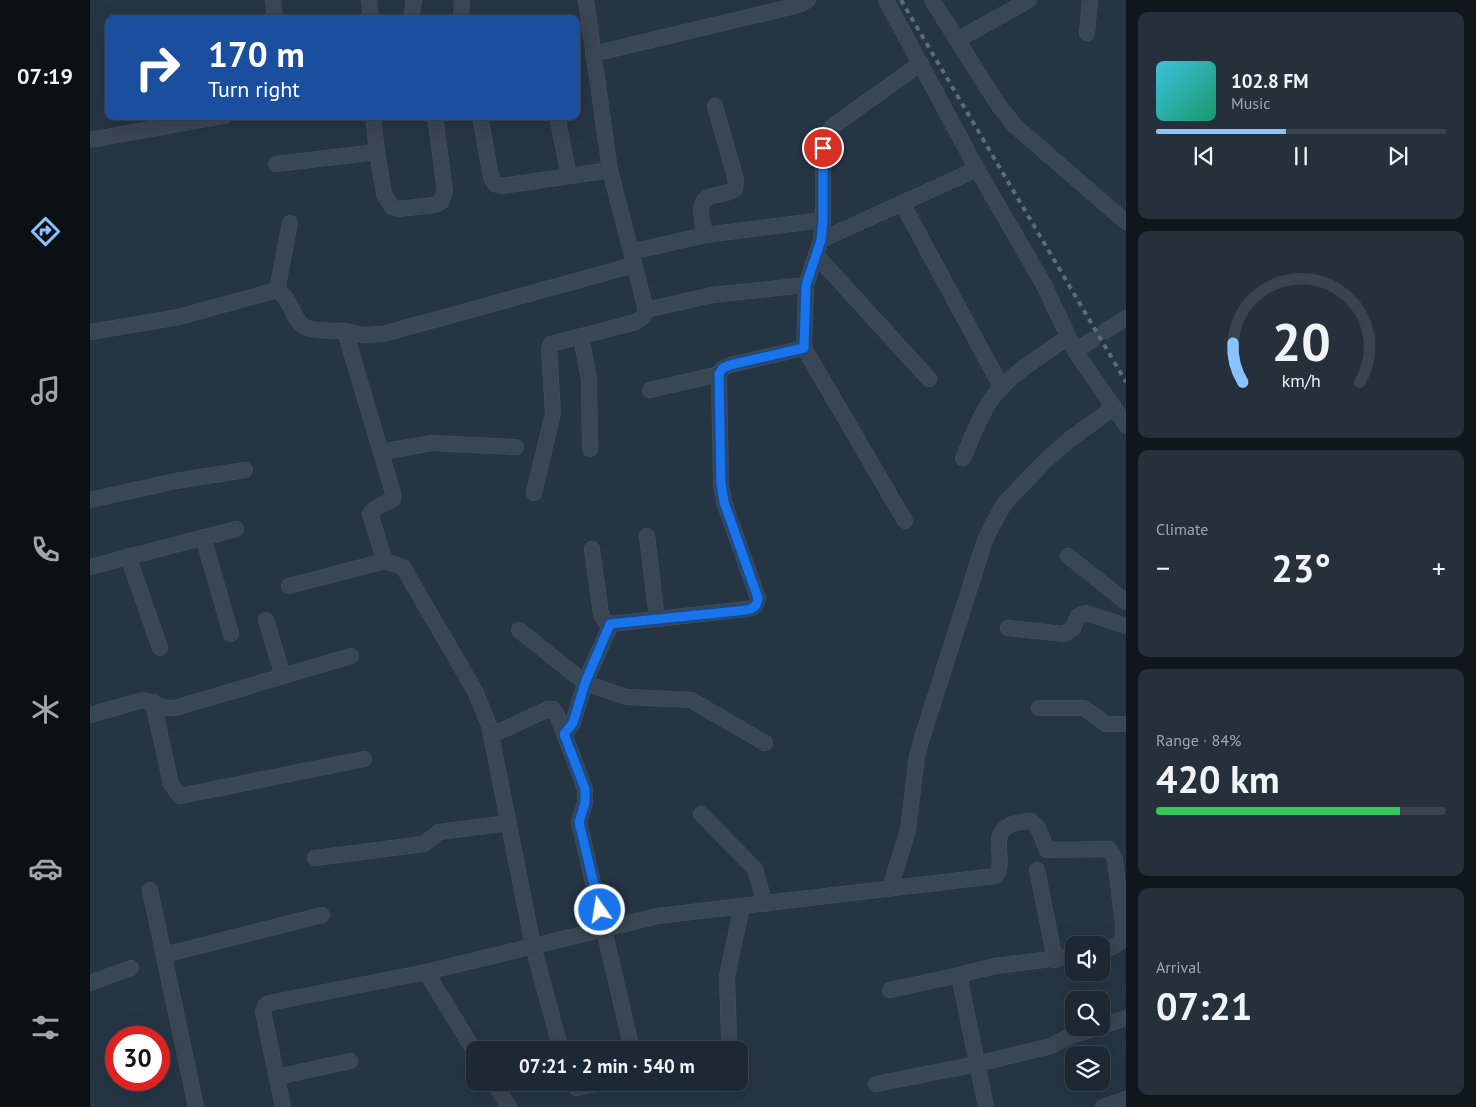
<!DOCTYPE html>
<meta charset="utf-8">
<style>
:root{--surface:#1c2833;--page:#25303b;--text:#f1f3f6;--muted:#a0a6ac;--line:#3a444e;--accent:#8ac2ff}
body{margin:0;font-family:"PT Sans",sans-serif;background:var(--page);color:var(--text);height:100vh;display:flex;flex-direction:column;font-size:19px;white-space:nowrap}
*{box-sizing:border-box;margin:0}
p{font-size:16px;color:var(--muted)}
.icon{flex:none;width:28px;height:28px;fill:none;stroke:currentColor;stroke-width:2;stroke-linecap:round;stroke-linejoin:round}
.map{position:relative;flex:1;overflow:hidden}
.drawer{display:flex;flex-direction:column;gap:12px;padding:12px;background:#0f161c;width:350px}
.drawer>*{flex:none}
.hud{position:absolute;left:15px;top:15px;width:475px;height:105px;border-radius:10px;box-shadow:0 5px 20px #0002,0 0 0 1px var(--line);background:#1a4fa0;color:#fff;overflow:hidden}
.controls{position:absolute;left:975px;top:936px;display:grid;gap:10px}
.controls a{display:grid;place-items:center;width:45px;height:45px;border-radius:10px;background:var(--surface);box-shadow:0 5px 20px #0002,0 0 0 1px var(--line);font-size:25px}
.speed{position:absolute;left:15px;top:1026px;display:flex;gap:10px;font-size:25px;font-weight:700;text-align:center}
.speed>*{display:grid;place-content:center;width:65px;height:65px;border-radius:50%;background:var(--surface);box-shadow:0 5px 20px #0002,0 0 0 1px var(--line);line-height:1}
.speed .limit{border:8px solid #d22;background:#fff;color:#111}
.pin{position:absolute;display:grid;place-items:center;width:42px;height:42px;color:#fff;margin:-21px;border:2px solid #fff;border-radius:50%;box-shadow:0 1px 5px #0007}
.me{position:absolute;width:55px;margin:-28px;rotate:347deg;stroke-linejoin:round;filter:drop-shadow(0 0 4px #0008)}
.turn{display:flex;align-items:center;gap:18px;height:105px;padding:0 20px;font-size:22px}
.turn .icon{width:65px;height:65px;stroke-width:2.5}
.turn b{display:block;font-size:35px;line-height:42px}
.big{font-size:38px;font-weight:700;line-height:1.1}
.drawer .widget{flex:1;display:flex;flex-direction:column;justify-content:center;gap:8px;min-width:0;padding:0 18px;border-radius:10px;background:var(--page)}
.drawer .dial{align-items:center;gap:0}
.dial svg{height:130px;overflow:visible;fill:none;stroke:var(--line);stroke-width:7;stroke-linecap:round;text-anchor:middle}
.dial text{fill:var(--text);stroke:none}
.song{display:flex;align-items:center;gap:15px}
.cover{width:60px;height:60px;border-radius:8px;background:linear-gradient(135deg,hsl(190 70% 55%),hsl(160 70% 35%))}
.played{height:5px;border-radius:2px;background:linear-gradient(90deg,var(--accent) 45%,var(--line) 45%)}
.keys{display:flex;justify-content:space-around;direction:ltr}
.heat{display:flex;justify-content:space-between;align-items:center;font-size:28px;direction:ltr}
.charge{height:8px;border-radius:4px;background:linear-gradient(90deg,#34c759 84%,var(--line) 0)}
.trip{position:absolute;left:376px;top:1041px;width:282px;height:50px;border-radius:10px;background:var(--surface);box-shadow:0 5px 20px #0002,0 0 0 1px var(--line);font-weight:700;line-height:50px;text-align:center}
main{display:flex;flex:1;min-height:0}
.menu{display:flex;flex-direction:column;width:90px;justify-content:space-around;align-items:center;background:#0b1014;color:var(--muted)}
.menu .icon{width:35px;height:35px}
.menu .on{color:var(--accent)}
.menu b{font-size:22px;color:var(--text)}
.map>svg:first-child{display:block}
</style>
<main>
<nav class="menu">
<b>07:19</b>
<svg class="icon on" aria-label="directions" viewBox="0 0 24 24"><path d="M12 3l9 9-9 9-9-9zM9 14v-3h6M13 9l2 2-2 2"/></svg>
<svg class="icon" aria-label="music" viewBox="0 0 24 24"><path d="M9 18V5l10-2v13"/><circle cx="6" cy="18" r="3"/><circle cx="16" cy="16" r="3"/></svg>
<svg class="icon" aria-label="phone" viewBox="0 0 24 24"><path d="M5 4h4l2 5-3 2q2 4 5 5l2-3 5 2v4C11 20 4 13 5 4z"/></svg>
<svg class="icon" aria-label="climate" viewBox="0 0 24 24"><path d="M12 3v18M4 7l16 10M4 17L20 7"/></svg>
<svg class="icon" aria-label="car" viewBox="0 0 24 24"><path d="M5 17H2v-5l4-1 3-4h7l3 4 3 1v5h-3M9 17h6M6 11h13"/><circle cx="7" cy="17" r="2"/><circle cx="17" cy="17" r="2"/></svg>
<svg class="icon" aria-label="filters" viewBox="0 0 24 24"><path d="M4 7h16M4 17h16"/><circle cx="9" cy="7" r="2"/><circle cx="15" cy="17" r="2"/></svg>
</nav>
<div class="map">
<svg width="1036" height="1107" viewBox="0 0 1036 1107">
<rect width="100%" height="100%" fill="#253544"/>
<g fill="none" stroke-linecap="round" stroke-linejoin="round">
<defs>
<g id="minor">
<path d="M183,0L185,19"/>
<path d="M279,0L281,19"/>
<path d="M796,0L887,169L954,285L985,351L1036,425"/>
<path d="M842,0L907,103L925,126L1036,222"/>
<path d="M321,19L324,0"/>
<path d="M371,19L372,0"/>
<path d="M997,33L1000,0"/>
<path d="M867,40L939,0"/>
<path d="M503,54L709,5L718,0"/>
<path d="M390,116L401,177L405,184L412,186L520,170"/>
<path d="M467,116L479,176"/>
<path d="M0,140L134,116"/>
<path d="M287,152L294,194L302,207L308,209L345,205L351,202L355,191L345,116"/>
<path d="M186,164L287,152L283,116"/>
<path d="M812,203L912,388"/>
<path d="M615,235C612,219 604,198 626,195C633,194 639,193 645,189L646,180L625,106"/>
<path d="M731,240L887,169"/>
<path d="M541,252L615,235L733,220"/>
<path d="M726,255L839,379"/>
<path d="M187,290L200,223"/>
<path d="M556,310L622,295L716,285"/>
<path d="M1015,331L1036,318"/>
<path d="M0,332L89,317L187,290C202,298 201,319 215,327C226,332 243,330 255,331"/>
<path d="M491,336L499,380L500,449"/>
<path d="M985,351L1002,340"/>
<path d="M560,390L629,374"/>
<path d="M291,452L342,443L426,447"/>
<path d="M873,458C880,442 886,426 894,411C911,378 949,358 978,337"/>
<path d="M444,493L463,413L459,349L461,344L546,322L553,317L556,310L520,170L496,0"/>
<path d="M0,500L86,481L155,470"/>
<path d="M815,521L714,348L716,285L731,240L733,220V148L735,135L743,126L831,63"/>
<path d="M557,536L567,619"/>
<path d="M113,537L141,634"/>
<path d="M502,549L511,614L515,621L521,624"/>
<path d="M38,556L70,648"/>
<path d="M978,556L1036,602"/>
<path d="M295,561L280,514L284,509L303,499V493L255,331L272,335L293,334L544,265"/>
<path d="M0,567L146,529"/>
<path d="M199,586L295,561L313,567L385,691L399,725L443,946L471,1050"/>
<path d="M176,620L193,676"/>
<path d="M918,628L974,634L983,628L988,616L996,613L1036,626"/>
<path d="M429,630L495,683L536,697L601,700L675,743"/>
<path d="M63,702L81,784L90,796L274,759"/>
<path d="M949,708H994L1016,724H1036"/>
<path d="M0,715L53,700L77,708H85L261,656"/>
<path d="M475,734L483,723L495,683L521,624L657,609C665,608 667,606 668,598L634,502L631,484L629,374L633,368L640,365L714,348"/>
<path d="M402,735L458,709H463L467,715L495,789V803L489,822L542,1050"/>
<path d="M611,814L665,869L675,904"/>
<path d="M225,858L334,844L349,832L419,823"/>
<path d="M947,870L965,960"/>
<path d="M800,888L818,830L827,756L832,738L895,540L904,522L914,504L956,460L979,440L1024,407"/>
<path d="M60,890L106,1107"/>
<path d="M1011,950C1028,946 1035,943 1033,925L1036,924"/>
<path d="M74,955L232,915"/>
<path d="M336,972L385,1052"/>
<path d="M0,983L41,968"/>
<path d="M800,990L869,975"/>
<path d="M1011,1026L1036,1018"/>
<path d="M639,1039L637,976L652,906"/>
<path d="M187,1077L260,1061"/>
<path d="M404,1082L419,1107"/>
<path d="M481,1082L486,1088L517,1082"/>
<path d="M786,1084L887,1064L961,1046L978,1037L1006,1028"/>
<path d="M193,1107L173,1011L175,1006L179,1003L336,972L568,916L905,876C921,859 887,824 941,821L948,828L957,850L1019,849L1025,859L1033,925"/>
<path d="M896,1107L869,975L905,966L984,956"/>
<path d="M1013,1107L1036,1099"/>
</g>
</defs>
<use href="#minor" stroke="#46525f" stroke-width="16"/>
<use href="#minor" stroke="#394653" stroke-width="15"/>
<path stroke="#5b6b7a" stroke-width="4" stroke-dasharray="5 5" stroke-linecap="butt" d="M811,0L1036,382"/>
</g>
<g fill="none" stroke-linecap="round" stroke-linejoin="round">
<defs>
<path id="route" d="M510,910L489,822L495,803V789L474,734L483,723L495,683L520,624L657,610C665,608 667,606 668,598L634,502L631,484L629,374L633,368L640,365L714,348L716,285L731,240L733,220V148"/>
</defs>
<use href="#route" stroke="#114b97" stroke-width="12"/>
<use href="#route" stroke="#1a73e8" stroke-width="9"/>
</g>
</svg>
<div class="controls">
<a><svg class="icon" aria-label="sound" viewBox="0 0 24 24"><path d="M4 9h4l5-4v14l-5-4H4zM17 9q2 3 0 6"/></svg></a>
<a><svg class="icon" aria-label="search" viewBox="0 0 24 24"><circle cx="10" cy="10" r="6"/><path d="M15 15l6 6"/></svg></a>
<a><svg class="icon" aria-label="layers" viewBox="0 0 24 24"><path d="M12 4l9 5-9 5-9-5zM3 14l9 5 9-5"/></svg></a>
</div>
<div class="speed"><div class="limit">30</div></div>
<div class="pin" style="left:733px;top:148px;background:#d93025"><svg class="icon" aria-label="arrive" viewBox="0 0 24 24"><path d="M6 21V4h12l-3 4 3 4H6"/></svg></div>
<svg class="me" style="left:510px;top:910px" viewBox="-20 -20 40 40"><circle r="17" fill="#1a73e8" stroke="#fff" stroke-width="3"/><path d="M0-11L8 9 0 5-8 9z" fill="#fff"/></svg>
<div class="trip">07:21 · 2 min · 540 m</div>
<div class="hud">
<div class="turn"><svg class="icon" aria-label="right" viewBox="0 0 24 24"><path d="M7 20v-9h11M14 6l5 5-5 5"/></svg><div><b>170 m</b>Turn right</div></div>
</div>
</div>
<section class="drawer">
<div class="widget">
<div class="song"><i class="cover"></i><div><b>102.8 FM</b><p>Music</p></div></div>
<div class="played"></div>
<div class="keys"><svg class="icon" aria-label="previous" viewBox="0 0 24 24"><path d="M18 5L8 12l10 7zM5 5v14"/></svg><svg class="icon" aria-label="pause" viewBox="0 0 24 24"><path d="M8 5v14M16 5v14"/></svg><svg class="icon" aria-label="next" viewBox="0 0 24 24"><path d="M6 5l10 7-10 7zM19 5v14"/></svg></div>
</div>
<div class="widget dial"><svg viewBox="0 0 100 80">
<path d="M14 69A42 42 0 1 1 86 69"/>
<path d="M14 69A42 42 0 0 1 8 45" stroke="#8ac2ff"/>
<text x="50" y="56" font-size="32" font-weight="700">20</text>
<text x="50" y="72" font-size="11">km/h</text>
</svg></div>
<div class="widget"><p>Climate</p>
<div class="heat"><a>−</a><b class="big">23°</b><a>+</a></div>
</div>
<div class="widget"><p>Range · 84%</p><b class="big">420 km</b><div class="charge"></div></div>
<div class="widget"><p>Arrival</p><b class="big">07:21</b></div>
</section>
</main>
